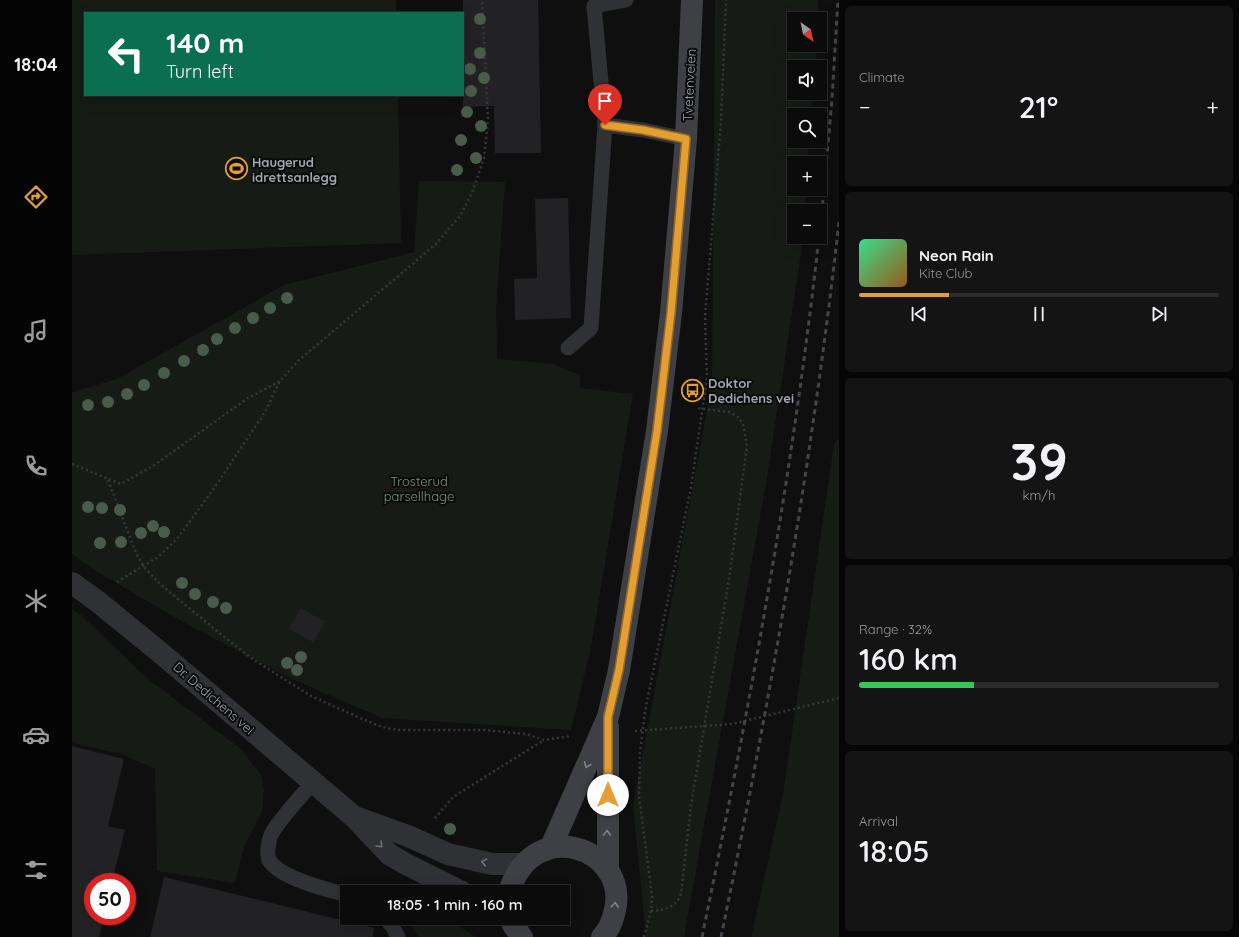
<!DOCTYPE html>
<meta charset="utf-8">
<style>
:root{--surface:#0b0b0c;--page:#141415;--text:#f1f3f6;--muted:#9a9b9d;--line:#2b2b2d;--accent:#e49f34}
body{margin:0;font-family:Quicksand,sans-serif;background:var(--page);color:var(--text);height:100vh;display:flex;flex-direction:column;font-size:15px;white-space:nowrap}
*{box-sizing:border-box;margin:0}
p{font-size:13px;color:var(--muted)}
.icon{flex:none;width:22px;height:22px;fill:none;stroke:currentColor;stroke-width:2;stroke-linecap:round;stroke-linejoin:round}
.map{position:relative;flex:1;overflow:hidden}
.side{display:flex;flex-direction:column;gap:6px;padding:6px;background:#060607;width:400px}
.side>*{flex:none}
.hud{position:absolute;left:12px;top:12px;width:380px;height:84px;border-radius:0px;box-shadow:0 4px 16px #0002,0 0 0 1px var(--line);background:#0b6e4f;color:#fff;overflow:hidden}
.needle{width:26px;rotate:147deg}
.tools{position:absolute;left:715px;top:12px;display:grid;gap:8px}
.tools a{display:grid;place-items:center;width:40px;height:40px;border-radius:0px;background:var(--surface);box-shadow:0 4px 16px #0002,0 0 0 1px var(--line);font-size:20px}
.speed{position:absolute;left:12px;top:873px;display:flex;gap:8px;font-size:20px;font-weight:700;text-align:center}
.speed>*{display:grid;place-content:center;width:52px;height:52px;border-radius:50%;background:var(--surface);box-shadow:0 4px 16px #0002,0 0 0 1px var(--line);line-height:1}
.speed .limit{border:6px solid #d22;background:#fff;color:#111}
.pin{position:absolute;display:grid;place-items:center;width:34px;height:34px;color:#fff;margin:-41px -17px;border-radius:50% 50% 50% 0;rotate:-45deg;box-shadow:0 0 4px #0007}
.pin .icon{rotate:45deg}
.me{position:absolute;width:44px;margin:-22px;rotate:0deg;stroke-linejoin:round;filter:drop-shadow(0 0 3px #0008)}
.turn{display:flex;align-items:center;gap:14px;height:84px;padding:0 16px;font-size:18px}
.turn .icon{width:52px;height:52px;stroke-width:2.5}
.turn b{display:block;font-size:28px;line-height:34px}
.big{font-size:30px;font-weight:600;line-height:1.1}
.side .widget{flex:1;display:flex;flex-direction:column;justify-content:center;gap:6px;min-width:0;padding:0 14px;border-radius:6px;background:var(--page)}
.side .dial{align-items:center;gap:0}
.dial b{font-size:52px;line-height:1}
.song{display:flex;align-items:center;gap:12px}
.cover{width:48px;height:48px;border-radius:6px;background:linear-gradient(135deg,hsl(150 70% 55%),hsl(30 70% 35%))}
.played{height:4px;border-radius:2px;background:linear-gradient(90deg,var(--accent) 25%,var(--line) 25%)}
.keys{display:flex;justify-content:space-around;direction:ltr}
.heat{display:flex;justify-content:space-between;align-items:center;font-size:22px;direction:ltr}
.charge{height:6px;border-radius:3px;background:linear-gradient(90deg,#34c759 32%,var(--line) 0)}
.trip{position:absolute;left:268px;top:885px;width:230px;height:40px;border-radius:0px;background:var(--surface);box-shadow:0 4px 16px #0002,0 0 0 1px var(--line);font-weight:600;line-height:40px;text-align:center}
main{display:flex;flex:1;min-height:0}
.dock{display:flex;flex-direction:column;width:72px;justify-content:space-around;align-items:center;background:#040405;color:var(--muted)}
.dock .icon{width:28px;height:28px}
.dock .active{color:var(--accent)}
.dock b{font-size:18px;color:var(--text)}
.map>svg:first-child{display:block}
</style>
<main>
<nav class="dock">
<b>18:04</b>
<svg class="icon active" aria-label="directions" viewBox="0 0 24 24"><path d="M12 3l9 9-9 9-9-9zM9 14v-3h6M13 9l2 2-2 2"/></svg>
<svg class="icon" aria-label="music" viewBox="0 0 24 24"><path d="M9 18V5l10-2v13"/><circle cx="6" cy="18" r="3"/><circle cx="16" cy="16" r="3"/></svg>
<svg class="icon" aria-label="phone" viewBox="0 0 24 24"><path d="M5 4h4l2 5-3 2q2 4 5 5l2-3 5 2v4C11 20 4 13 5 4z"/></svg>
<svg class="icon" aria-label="climate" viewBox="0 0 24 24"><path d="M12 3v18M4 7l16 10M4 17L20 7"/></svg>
<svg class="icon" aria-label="car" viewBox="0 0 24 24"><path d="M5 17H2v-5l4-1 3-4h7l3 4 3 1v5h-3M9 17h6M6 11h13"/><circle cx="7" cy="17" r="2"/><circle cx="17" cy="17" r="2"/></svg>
<svg class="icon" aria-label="filters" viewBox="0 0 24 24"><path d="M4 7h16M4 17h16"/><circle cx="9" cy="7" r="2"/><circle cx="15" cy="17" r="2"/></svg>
</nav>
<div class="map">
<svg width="767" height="937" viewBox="0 0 767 937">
<rect width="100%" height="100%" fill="#0f0f10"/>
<g fill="#161b16">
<path d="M0,0H324V13H13V95H326L329,243L0,255Z"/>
<path d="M643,0H746V19H722V45H745L743,67H722V93H741L740,115H722V141H737L736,163H722V189H734L732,211H722V237H730L728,260L695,478L612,937H574L561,806L640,383Z"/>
<path d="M347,181L433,182L424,308L425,359L481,364L508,375V388L561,394L519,648L499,730L310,718L222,680L109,621L29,574L0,554V392L45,379L212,285L342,252Z"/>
<path d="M767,438V937H679L711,794L762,444Z"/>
<path d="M0,609L9,615L76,679L169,749L189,775L192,790L190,812L172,847L163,883L85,871L83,769L50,754L0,743Z"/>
<path d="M333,918H374L404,937H347Z"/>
</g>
<g fill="#222224">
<path d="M391,0H466L469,153H423L422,106L391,107Z"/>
<path d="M496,198L499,318L443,320L442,279L465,278L463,199Z"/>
<path d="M229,608L253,622L241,642L217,629Z"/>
<path d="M0,746L52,759L36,826L53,830L40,882H21V916H32L27,937H0Z"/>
<path d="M92,877L302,928L301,937H78Z"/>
</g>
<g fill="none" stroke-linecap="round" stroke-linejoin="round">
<g stroke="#37383c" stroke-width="2.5" stroke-dasharray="2 3" stroke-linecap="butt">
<path d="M0,464L49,484L81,466L176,398L208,381"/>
<path d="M36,480L64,553L71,566L89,585L151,636L182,660L239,696L288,718L310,727L326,730H413L454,734L472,740L499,736"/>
<path d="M45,582L86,557L105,539L145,484L193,412L208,381L226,361L364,244L388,216L400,193L412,158L416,121L410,0"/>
<path d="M563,731L660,724L767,698"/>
<path d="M363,818L381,797L472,740"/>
<path d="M318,892L321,887"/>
<path d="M579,911C593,910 603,908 609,894L619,805L657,579L675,446L671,424L666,417L657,412L624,408"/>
<path d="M572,937L579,911L580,896L567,796L568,753L573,711L619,487L635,378L633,317L649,121L654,0"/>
</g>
<g stroke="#303135" stroke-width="15">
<path d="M533,125L571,130L614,139"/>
<path d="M496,348L519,328L533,125L522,6L554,0"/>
<path d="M241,782C228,798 211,815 200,833C197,839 194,853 197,860C207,878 256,890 275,895"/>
<path d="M313,918L321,927L326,937"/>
</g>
<g stroke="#303135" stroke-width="22">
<path d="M0,583L25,601L90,654L241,782L281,816L318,855L334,864L390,892"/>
<path d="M286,818L336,836L376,854L420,864H451"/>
</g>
<g stroke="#3f4045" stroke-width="22">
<path d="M479,847L536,717L547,670L585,431L599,313L614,139L620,0"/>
<path d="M536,871V727"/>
<path d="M437,892C461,814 557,848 543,910C541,920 537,930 530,937"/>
<path d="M439,918L441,925L450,937"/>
</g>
<g stroke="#44454a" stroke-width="3" stroke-dasharray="5 4" stroke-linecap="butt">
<path d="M748,232L760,99L766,0"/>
<path d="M630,937C678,705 721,472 747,237"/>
<path d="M649,937C698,701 740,462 767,222"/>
</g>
</g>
<g fill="#495b4a">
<circle cx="408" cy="19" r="6"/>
<circle cx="408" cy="53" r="6"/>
<circle cx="398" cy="69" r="6"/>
<circle cx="412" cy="78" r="6"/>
<circle cx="399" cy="91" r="6"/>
<circle cx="395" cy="112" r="6"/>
<circle cx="409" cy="126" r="6"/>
<circle cx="389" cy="140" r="6"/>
<circle cx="404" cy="158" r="6"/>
<circle cx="385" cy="170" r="6"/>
<circle cx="215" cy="298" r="6"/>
<circle cx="198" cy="308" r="6"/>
<circle cx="181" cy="318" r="6"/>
<circle cx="163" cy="328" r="6"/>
<circle cx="145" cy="339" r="6"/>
<circle cx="131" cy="350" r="6"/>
<circle cx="112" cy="361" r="6"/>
<circle cx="92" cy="373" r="6"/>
<circle cx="72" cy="385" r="6"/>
<circle cx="55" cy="394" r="6"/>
<circle cx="36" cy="402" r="6"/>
<circle cx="16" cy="405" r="6"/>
<circle cx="16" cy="507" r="6"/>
<circle cx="30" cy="508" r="6"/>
<circle cx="48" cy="510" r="6"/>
<circle cx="81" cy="526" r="6"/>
<circle cx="92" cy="532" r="6"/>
<circle cx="69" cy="533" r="6"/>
<circle cx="49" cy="542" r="6"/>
<circle cx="28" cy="543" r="6"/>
<circle cx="110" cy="583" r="6"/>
<circle cx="123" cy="594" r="6"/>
<circle cx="141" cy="602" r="6"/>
<circle cx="154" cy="608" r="6"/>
<circle cx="229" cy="657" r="6"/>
<circle cx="215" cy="663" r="6"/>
<circle cx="225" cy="670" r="6"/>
<circle cx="378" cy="829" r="6"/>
</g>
<defs><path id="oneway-chevron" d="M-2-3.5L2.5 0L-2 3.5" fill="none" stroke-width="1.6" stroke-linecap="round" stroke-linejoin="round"/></defs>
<g stroke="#7f838b">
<use href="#oneway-chevron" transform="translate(515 765) rotate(113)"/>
<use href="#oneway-chevron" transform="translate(535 833) rotate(-90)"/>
<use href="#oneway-chevron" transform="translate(543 905) rotate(-85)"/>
</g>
<g stroke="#6e7279">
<use href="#oneway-chevron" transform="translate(308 845) rotate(46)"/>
<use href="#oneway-chevron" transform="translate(412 862) rotate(-168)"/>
</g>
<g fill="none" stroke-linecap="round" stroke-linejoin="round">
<defs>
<path id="route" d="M533,125L571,130L614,139L599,313L585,431L547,670L536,717V795"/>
</defs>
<use href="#route" stroke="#946722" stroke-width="10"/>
<use href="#route" stroke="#e49f34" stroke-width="7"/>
</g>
<defs>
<symbol id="stadium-ring" viewBox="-11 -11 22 22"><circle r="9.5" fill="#0a0a0b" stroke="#e49f34" stroke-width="1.5"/><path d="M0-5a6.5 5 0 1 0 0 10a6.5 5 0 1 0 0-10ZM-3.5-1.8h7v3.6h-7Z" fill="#e49f34"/></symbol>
<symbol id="bus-ring" viewBox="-11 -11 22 22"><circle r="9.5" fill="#0a0a0b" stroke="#e49f34" stroke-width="1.5"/><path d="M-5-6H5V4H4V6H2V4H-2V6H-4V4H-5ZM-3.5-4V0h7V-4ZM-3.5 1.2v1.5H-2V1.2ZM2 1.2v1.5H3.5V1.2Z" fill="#e49f34"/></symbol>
</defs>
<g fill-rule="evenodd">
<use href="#stadium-ring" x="152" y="156" width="25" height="25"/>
<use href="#bus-ring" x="608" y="378" width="25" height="25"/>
</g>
<g text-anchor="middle" stroke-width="4" stroke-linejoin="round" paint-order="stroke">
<g font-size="13" fill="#a1a7b0" stroke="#0a0a0b">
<text transform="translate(617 85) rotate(-87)" y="5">Tvetenveien</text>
<text transform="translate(142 698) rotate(41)" y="5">Dr. Dedichens vei</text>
</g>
<g font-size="13" font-weight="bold" fill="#a1a7b0" stroke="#0a0a0b" text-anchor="start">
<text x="180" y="167">Haugerud<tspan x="180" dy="15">idrettsanlegg</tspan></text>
<text x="636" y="388">Doktor<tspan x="636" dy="15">Dedichens vei</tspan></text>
</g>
<g font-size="13" fill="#799a79" stroke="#0a0a0b">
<text x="347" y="486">Trosterud<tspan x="347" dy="15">parsellhage</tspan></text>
</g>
</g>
</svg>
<div class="tools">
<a><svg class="needle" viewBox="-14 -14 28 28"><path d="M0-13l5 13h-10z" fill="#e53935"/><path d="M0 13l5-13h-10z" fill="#9a9b9d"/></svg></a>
<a><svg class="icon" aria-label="sound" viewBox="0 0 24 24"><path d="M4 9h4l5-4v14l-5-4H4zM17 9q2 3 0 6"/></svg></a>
<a><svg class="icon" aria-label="search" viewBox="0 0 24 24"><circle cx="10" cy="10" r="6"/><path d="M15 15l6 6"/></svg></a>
<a>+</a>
<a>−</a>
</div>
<div class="speed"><div class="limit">50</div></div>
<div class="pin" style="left:533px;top:125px;background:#d93025"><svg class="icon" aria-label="arrive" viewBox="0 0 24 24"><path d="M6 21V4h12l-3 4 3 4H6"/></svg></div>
<svg class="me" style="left:536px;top:795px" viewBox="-20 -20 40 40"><circle r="19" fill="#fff"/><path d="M0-13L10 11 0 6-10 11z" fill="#e49f34"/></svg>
<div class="trip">18:05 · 1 min · 160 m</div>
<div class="hud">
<div class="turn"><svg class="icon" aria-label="left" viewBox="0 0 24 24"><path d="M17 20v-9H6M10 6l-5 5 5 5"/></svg><div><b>140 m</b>Turn left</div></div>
</div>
</div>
<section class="side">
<div class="widget"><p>Climate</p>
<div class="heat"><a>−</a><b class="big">21°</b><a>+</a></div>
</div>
<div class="widget">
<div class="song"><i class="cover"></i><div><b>Neon Rain</b><p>Kite Club</p></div></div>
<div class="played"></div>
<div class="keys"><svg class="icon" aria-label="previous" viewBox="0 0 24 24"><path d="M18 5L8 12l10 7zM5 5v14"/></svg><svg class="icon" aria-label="pause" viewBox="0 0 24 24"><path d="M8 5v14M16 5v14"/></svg><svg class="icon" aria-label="next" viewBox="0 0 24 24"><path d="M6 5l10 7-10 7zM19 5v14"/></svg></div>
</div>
<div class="widget dial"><b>39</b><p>km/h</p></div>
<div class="widget"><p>Range · 32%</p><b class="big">160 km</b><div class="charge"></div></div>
<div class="widget"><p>Arrival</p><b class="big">18:05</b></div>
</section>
</main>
